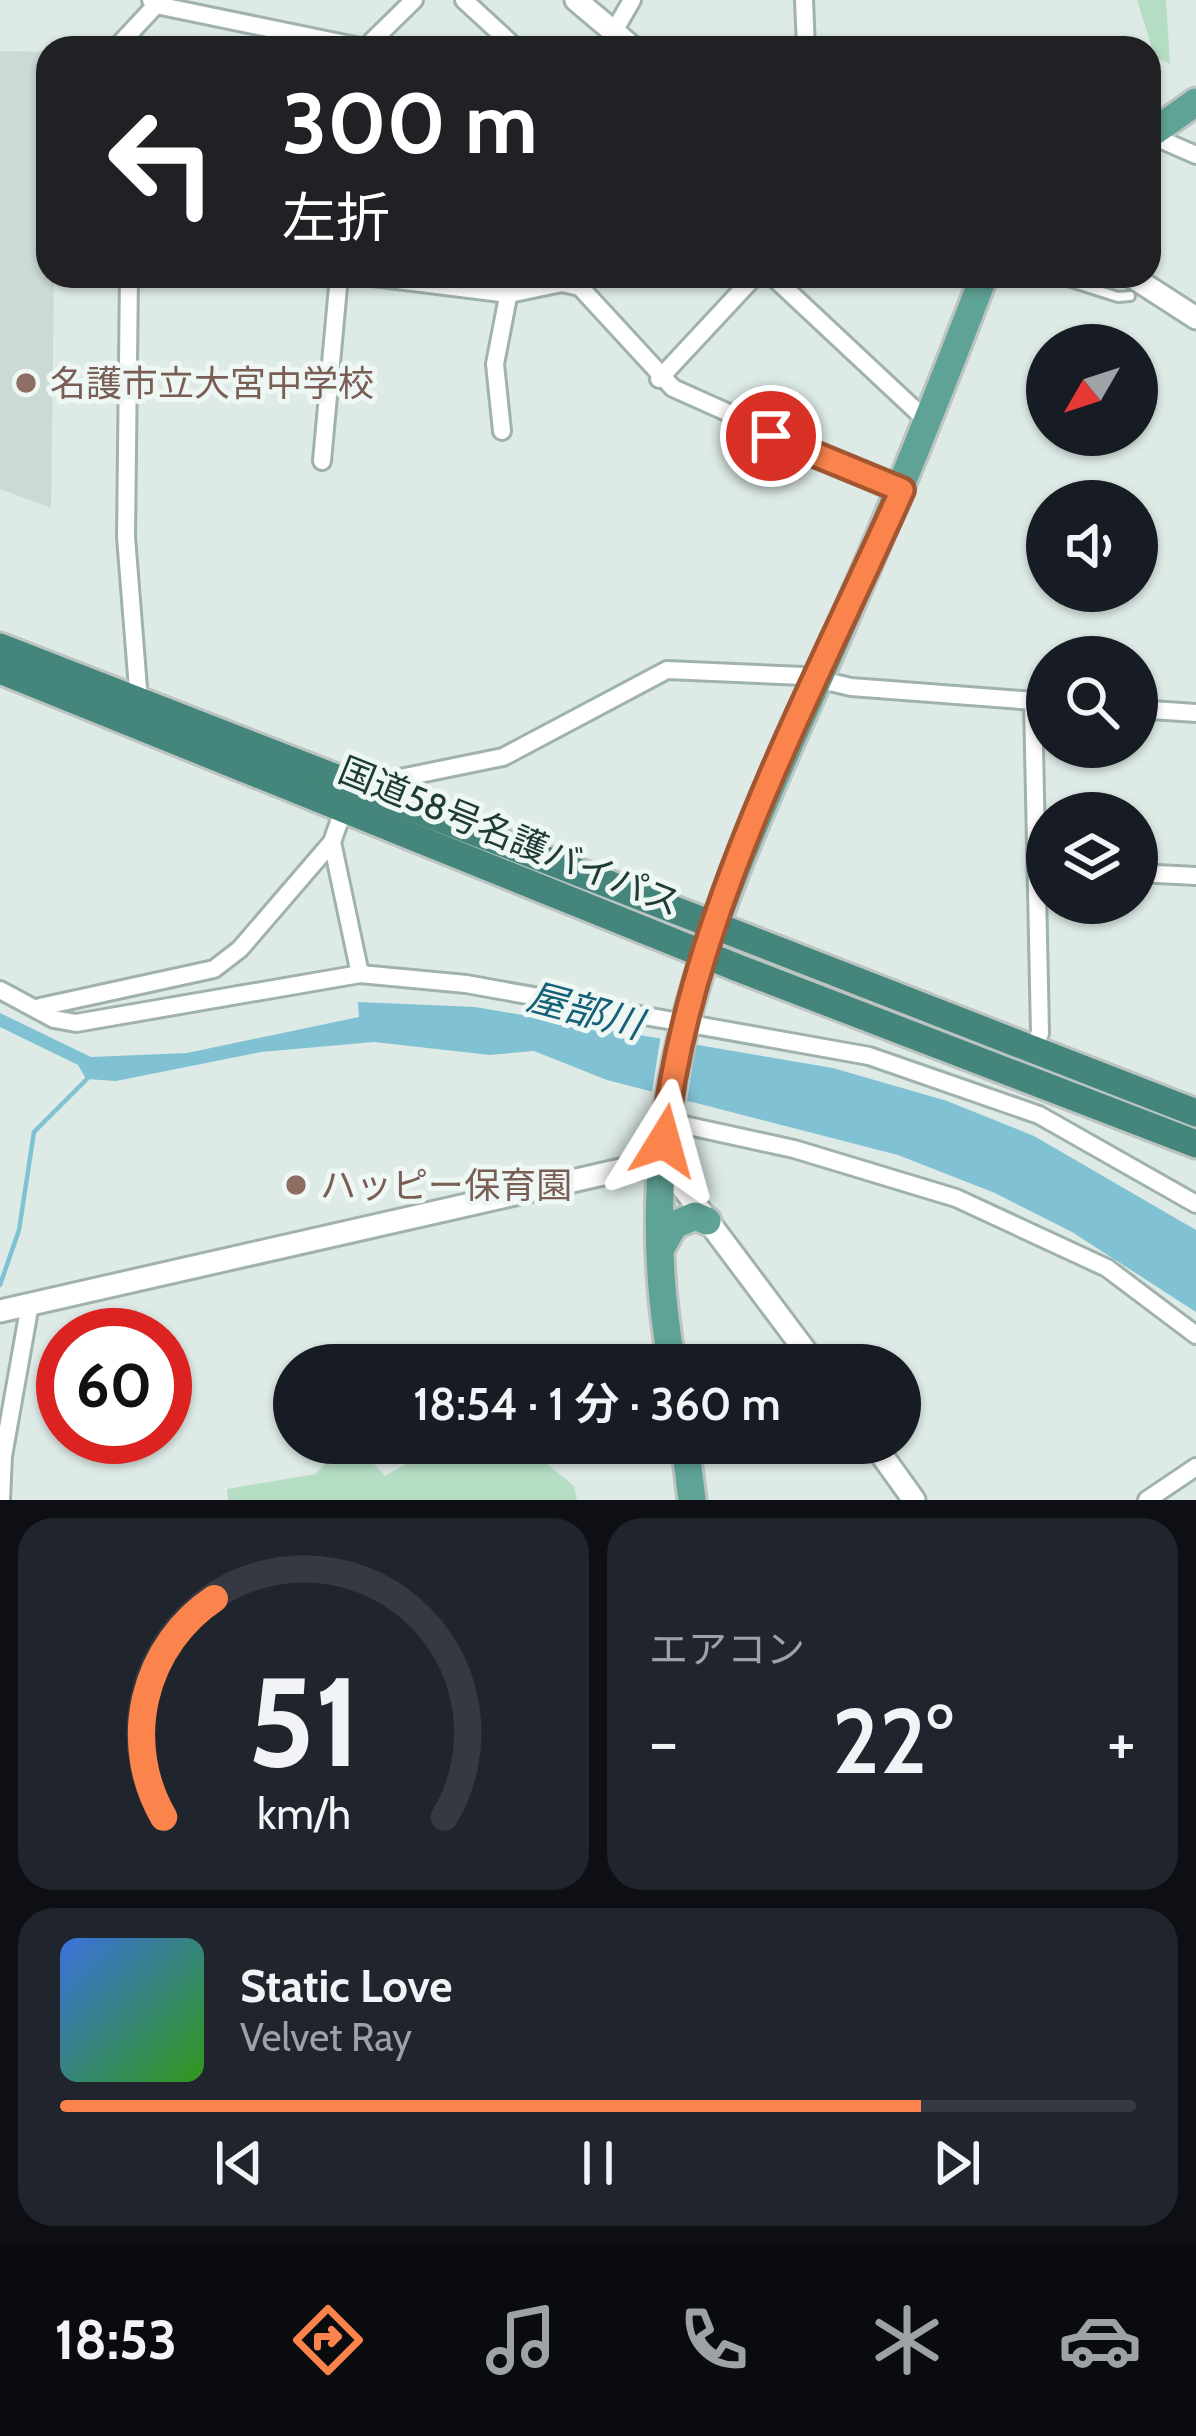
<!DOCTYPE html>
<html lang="ja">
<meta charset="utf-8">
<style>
:root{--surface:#171b24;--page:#20242c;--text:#f1f3f6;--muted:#9ea1a6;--line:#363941;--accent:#fa844c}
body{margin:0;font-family:Cabin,"Noto Sans JP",sans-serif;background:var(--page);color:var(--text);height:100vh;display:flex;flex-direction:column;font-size:45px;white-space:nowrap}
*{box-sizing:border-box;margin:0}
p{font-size:39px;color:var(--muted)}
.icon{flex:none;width:66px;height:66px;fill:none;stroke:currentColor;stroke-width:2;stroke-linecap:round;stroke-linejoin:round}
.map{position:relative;height:1500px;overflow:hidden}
.panel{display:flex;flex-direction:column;gap:18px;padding:18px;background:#0d0f14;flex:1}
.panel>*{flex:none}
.top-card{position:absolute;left:36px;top:36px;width:1125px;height:252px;border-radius:36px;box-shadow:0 3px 9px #0004;background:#202124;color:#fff;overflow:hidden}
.needle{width:78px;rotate:231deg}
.controls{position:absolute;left:1026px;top:324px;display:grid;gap:24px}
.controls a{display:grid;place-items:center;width:132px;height:132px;border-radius:50%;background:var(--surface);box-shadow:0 3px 9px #0004;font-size:60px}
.speed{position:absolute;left:36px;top:1308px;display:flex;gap:24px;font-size:60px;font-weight:700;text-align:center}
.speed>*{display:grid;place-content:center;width:156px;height:156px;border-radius:50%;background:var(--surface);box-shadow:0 3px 9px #0004;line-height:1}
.speed .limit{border:18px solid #d22;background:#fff;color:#111}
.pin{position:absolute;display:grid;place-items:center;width:102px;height:102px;color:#fff;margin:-51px;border:6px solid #fff;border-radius:50%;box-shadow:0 3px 12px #0007}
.me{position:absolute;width:132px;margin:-66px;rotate:8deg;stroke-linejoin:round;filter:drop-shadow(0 0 9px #0008)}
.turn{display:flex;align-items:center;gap:42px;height:252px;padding:0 48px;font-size:54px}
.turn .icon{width:156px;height:156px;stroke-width:2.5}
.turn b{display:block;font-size:84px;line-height:102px}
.big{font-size:90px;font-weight:600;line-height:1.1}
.panel .tile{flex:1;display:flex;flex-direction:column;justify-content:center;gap:18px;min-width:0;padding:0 42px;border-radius:36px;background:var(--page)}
.panel .dial{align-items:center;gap:0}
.dial svg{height:312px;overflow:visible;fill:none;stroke:var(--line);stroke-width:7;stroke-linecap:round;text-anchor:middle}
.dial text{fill:var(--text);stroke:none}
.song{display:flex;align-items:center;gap:36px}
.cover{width:144px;height:144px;border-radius:18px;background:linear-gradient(135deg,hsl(220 70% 55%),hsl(110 70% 35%))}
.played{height:12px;border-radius:6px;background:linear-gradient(90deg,var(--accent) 80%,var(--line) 80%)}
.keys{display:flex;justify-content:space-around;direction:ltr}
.heat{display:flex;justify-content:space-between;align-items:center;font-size:66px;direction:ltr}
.panel .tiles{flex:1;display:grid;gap:18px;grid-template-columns:1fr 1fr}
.tile:last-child{grid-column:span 2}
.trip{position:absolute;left:273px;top:1344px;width:648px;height:120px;border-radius:60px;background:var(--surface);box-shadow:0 3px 9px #0004;font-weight:600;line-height:120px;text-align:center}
.tabs{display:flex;height:192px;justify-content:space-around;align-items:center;background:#090b0e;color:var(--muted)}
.tabs .icon{width:84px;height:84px}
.tabs .current{color:var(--accent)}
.tabs b{font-size:54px;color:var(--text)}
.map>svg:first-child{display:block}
</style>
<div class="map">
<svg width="1196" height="1500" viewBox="0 0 1196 1500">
<rect width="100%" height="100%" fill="#ddeae6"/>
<path fill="#ccdad5" d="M0,51L48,52V276H54L51,508L0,489Z"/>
<g fill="#b5ddc3">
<path d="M1137,0H1166L1170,64L1155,57Z"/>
<path d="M343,1443H355L385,1476L442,1443H521L574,1486L577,1500H228L227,1489L316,1474Z"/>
</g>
<path fill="#81c1d4" d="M358,1002L475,1007L833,1068L947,1101L1034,1136L1196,1230V1312L1072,1232L995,1193L898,1155L607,1080L534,1051L490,1055L374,1042L261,1052L116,1081L86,1079L78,1065L0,1027V1013L91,1057L187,1053L359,1017Z"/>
<path fill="#ddeae6" d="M661,1035L696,1041L686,1107L651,1097Z"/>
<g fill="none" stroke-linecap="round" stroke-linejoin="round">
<path stroke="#81c1d4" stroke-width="4.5" d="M0,1285L19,1230L34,1132L87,1079"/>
<defs>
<path id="service" d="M1052,276L1118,297L1130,296"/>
<g id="minor">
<path d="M151,0L156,5L365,48"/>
<path d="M464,0L516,48"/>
<path d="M804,0L806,48"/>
<path d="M613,33L632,0"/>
<path d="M116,48L156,5"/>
<path d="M365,48L414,0"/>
<path d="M1150,135L1196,155"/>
<path d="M129,276L126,537L139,701"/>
<path d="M365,276L509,294L562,283L580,287L673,388L901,490"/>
<path d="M772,276L928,422"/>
<path d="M659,379L755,276"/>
<path d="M502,431L495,364L512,276"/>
<path d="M322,461L339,276"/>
<path d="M1137,709L1196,713"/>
<path d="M361,786L503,757L667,670L804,676L851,687L1047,702"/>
<path d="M332,842L360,974"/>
<path d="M1137,873L1196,876"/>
<path d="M0,990L54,1019L76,1023L360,974L466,984L869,1056L1039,1115L1196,1204"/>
<path d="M40,1007L214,969L240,949L332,842L344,808"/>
<path d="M1033,1048L1040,1033L1033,701"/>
<path d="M666,1121L794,1149L956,1198L1107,1268L1196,1335"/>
<path d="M1,1500L3,1456L30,1304"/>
<path d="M1147,1500L1196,1467"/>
</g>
<g id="tertiary">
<path d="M576,0L633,48"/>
<path d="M1131,276L1196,318"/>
<path d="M0,1311L625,1169L661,1166L681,1185L816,1365"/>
<path d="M873,1443L914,1500"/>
</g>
<g id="primary">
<path d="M1149,135L1196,102"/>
<path d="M661,1248L674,1225L695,1216L707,1221"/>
<path d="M672,1365C623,1086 724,894 832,648C886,525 936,401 984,276"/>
<path d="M685,1443L692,1500"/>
</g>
<g id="trunk">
<path d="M0,647L1196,1113"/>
<path d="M0,670L738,968L1196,1144"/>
</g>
</defs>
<use href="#service" stroke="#a0b2ad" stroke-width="14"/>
<use href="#minor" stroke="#a0b2ad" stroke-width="22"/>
<use href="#tertiary" stroke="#a0b2ad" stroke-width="27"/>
<use href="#primary" stroke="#bcc4c2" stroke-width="33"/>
<use href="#trunk" stroke="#bcc4c2" stroke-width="33"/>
<use href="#service" stroke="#fff" stroke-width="8"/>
<use href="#minor" stroke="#fff" stroke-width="16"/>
<use href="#tertiary" stroke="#fff" stroke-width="21"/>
<use href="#primary" stroke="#5fa396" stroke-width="27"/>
<use href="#trunk" stroke="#44867b" stroke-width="27"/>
</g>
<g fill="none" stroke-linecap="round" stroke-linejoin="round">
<defs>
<path id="route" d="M664,1141C687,918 811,694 902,490L771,436"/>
</defs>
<use href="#route" stroke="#a25631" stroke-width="30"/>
<use href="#route" stroke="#fa844c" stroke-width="21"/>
</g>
<g fill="#8d6e63" stroke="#eef7f3" stroke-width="4.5">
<circle cx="26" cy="383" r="12"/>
<circle cx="296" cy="1185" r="12"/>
</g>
<g text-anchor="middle" stroke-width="10" stroke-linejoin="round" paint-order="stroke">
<g font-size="36" fill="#785e54" stroke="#eef7f3" text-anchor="start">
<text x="50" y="396">名護市立大宮中学校</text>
<text x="320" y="1198">ハッピー保育園</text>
</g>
<g font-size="36" fill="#1e3b35" stroke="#eef7f3">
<text transform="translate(510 836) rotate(22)" y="13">国道58号名護バイパス</text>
</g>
<g font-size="39" font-style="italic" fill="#166179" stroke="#eef7f3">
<text transform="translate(585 1010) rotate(15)" y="14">屋部川</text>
</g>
</g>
</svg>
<div class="controls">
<a><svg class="needle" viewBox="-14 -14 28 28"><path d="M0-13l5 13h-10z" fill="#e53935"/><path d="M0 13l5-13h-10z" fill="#9ea1a6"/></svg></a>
<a><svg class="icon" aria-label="sound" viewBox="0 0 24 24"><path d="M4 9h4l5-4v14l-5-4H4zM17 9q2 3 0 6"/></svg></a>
<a><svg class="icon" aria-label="search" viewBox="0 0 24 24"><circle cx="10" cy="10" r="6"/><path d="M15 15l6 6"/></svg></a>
<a><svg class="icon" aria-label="layers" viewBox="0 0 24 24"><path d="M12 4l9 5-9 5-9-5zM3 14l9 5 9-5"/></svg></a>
</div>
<div class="speed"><div class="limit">60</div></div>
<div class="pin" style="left:771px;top:436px;background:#d93025"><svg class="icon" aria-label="arrive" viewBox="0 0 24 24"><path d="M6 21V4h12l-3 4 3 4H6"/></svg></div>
<svg class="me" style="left:664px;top:1141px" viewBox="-20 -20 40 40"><path d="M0-17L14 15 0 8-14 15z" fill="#fa844c" stroke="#fff" stroke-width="4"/></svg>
<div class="trip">18:54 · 1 分 · 360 m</div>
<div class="top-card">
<div class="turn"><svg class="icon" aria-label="left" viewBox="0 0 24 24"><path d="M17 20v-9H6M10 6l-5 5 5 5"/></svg><div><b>300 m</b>左折</div></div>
</div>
</div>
<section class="panel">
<div class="tiles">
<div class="tile dial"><svg viewBox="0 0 100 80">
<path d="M14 69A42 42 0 1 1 86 69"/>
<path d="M14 69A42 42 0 0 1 27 13" stroke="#fa844c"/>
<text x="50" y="56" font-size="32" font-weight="700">51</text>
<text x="50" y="72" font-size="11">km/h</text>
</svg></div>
<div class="tile"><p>エアコン</p>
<div class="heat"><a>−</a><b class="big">22°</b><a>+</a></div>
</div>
<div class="tile">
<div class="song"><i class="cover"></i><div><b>Static Love</b><p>Velvet Ray</p></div></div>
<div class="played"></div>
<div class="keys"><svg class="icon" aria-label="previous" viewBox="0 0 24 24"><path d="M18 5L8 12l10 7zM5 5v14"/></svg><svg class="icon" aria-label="pause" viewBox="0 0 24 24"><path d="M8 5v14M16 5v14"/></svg><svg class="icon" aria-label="next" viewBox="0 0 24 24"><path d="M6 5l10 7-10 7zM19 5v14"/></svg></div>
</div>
</div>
</section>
<nav class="tabs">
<b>18:53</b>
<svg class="icon current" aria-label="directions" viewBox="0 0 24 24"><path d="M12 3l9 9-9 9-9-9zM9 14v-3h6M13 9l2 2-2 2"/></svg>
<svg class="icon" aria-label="music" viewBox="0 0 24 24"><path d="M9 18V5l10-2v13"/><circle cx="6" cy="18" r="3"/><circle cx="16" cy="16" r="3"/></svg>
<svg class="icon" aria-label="phone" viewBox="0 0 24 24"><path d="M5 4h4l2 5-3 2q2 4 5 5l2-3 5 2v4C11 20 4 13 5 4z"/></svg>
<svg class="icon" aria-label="climate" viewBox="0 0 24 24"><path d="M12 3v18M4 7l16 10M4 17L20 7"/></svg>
<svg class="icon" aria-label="car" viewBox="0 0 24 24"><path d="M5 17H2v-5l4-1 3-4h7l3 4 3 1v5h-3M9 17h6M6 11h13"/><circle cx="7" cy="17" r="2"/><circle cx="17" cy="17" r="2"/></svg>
</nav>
